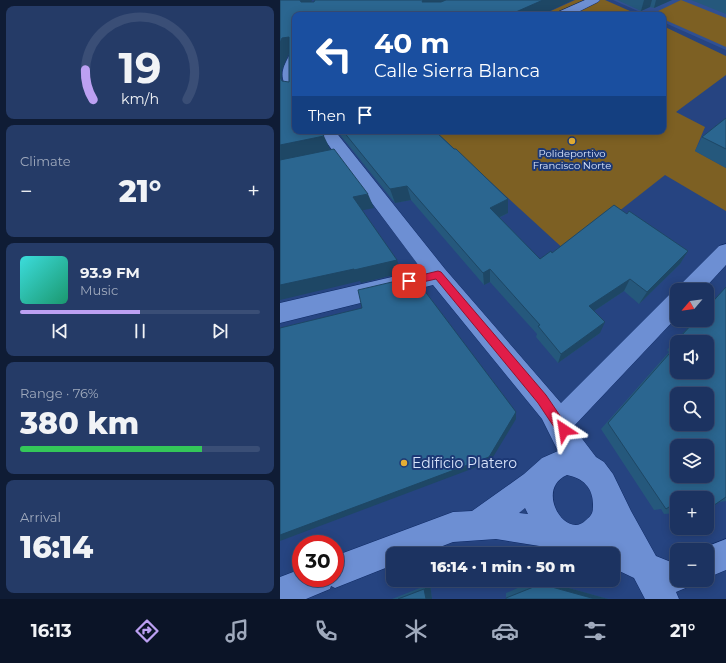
<!DOCTYPE html>
<meta charset="utf-8">
<style>
:root{--surface:#1c3361;--page:#253b67;--text:#f1f3f6;--muted:#a0aabd;--line:#3a4e76;--accent:#bca0f2}
body{margin:0;font-family:Montserrat,sans-serif;background:var(--page);color:var(--text);height:100vh;display:flex;flex-direction:column;font-size:15px;white-space:nowrap}
*{box-sizing:border-box;margin:0}
p{font-size:13px;color:var(--muted)}
.icon{flex:none;width:22px;height:22px;fill:none;stroke:currentColor;stroke-width:2;stroke-linecap:round;stroke-linejoin:round}
.map{position:relative;flex:1;overflow:hidden}
.drawer{display:flex;flex-direction:column;gap:6px;padding:6px;background:#0f1c35;width:280px}
.drawer>*{flex:none}
.banner{position:absolute;left:12px;top:12px;width:374px;height:122px;border-radius:8px;box-shadow:0 2px 10px #0003,0 0 0 1px var(--line);background:#1a4fa0;color:#fff;overflow:hidden}
.needle{width:26px;rotate:241deg}
.buttons{position:absolute;left:390px;top:283px;display:grid;gap:8px}
.buttons a{display:grid;place-items:center;width:44px;height:44px;border-radius:8px;background:var(--surface);box-shadow:0 2px 10px #0003,0 0 0 1px var(--line);font-size:20px}
.speed{position:absolute;left:12px;top:535px;display:flex;gap:8px;font-size:20px;font-weight:700;text-align:center}
.speed>*{display:grid;place-content:center;width:52px;height:52px;border-radius:50%;background:var(--surface);box-shadow:0 2px 10px #0003,0 0 0 1px var(--line);line-height:1}
.speed .limit{border:6px solid #d22;background:#fff;color:#111}
.pin{position:absolute;display:grid;place-items:center;width:34px;height:34px;color:#fff;margin:-17px;border-radius:8px;box-shadow:0 2px 6px #0006}
.me{position:absolute;width:44px;margin:-22px;rotate:327deg;stroke-linejoin:round;filter:drop-shadow(0 0 3px #0008)}
.turn{display:flex;align-items:center;gap:14px;height:84px;padding:0 16px;font-size:18px}
.turn .icon{width:52px;height:52px;stroke-width:2.5}
.turn b{display:block;font-size:28px;line-height:34px}
.then{display:flex;align-items:center;height:38px;padding:0 16px;background:#0003;gap:8px;font-size:15px}
.big{font-size:30px;font-weight:800;line-height:1.1}
.drawer .widget{flex:1;display:flex;flex-direction:column;justify-content:center;gap:6px;min-width:0;padding:0 14px;border-radius:8px;background:var(--page)}
.drawer .dial{align-items:center;gap:0}
.dial svg{height:104px;overflow:visible;fill:none;stroke:var(--line);stroke-width:7;stroke-linecap:round;text-anchor:middle}
.dial text{fill:var(--text);stroke:none}
.song{display:flex;align-items:center;gap:12px}
.cover{width:48px;height:48px;border-radius:6px;background:linear-gradient(135deg,hsl(180 70% 55%),hsl(160 70% 35%))}
.played{height:4px;border-radius:2px;background:linear-gradient(90deg,var(--accent) 50%,var(--line) 50%)}
.keys{display:flex;justify-content:space-around;direction:ltr}
.heat{display:flex;justify-content:space-between;align-items:center;font-size:22px;direction:ltr}
.charge{height:6px;border-radius:3px;background:linear-gradient(90deg,#34c759 76%,var(--line) 0)}
.trip{position:absolute;left:106px;top:547px;width:234px;height:40px;border-radius:8px;background:var(--surface);box-shadow:0 2px 10px #0003,0 0 0 1px var(--line);font-weight:800;line-height:40px;text-align:center}
.dock{display:flex;height:64px;justify-content:space-around;align-items:center;background:#0b1427;color:var(--muted)}
.dock .icon{width:28px;height:28px}
.dock .current{color:var(--accent)}
.dock b{font-size:18px;color:var(--text)}
main{display:flex;flex:1;min-height:0}
.map>svg:first-child{display:block}
</style>
<main>
<section class="drawer">
<div class="widget dial"><svg viewBox="0 0 100 80">
<path d="M14 69A42 42 0 1 1 86 69"/>
<path d="M14 69A42 42 0 0 1 8 46" stroke="#bca0f2"/>
<text x="50" y="56" font-size="32" font-weight="700">19</text>
<text x="50" y="72" font-size="11">km/h</text>
</svg></div>
<div class="widget"><p>Climate</p>
<div class="heat"><a>−</a><b class="big">21°</b><a>+</a></div>
</div>
<div class="widget">
<div class="song"><i class="cover"></i><div><b>93.9 FM</b><p>Music</p></div></div>
<div class="played"></div>
<div class="keys"><svg class="icon" aria-label="previous" viewBox="0 0 24 24"><path d="M18 5L8 12l10 7zM5 5v14"/></svg><svg class="icon" aria-label="pause" viewBox="0 0 24 24"><path d="M8 5v14M16 5v14"/></svg><svg class="icon" aria-label="next" viewBox="0 0 24 24"><path d="M6 5l10 7-10 7zM19 5v14"/></svg></div>
</div>
<div class="widget"><p>Range · 76%</p><b class="big">380 km</b><div class="charge"></div></div>
<div class="widget"><p>Arrival</p><b class="big">16:14</b></div>
</section>
<div class="map">
<svg width="446" height="599" viewBox="0 0 446 599">
<rect width="100%" height="100%" fill="#264481"/>
<path fill="#305092" d="M333,0H446V50L383,22V15H367Z"/>
<g fill="#7d6023">
<path d="M295,0H325L359,15H262Z"/>
<path d="M401,0L446,18V47L383,19V15L372,14Z"/>
<path d="M383,26L446,56V75L396,112L425,127L415,151L446,168V211L385,175L287,252L155,131H383Z"/>
</g>
<g fill="none" stroke-linecap="round" stroke-linejoin="round">
<defs>
<g id="minor">
<path d="M305,0H320L318,2L292,15H276L278,12Z"/>
<path d="M15,53V96L10,95C0,77 0,72 10,54Z"/>
<path d="M38,131H55L165,269L281,403L389,295L397,292V317L294,426L300,436L316,457L324,462L333,474L351,511L376,556L391,562L397,560V580H411L408,587L396,592L399,599H365L354,578L333,568V554H285L272,548L216,539L173,542L142,554H113V565L55,588L51,586L50,589L26,599H0V577L21,569V578H55V556L173,512L192,511L244,474L262,458L278,451L262,419L153,285L0,323V303L142,270ZM287,475C303,478 313,488 313,504C313,507 313,511 312,513C311,516 308,518 306,520C286,541 254,489 287,475ZM245,508L248,514L239,513Z"/>
<path d="M446,244V265L423,290H398L401,284L439,246Z"/>
<path d="M446,539V570L427,578V550H418Z"/>
</g>
</defs>
<use href="#minor" stroke="#0d2863" stroke-width="1"/>
<use href="#minor" fill="#6d8fd3" fill-rule="evenodd"/>
</g>
<g fill="#25587c" fill-rule="evenodd">
<path d="M337,0H392L374,8L370,7L361,11Z"/>
<path d="M411,0H446V14Z"/>
<path d="M446,118V168L415,151L422,137Z"/>
<path d="M57,131H155L174,149L228,199V213L219,218L260,259L347,214L408,251L400,264L359,304L344,291L314,311L320,333L278,363L256,337L257,334L210,282L204,285L131,200L115,203Z"/>
<path d="M446,287V501L440,502L427,498H397V513L384,514L381,509L374,510L321,429L389,352L387,350ZM397,342H427L397,372Z"/>
<path d="M256,580H260L328,599H226V593Z"/>
<path d="M150,584L152,599H112Z"/>
</g>
<g fill="#1e4765">
<path d="M20,0H32L26,14Z"/>
<path d="M143,0H176L146,11L142,2Z"/>
<path d="M263,0H293L261,15H229Z"/>
<path d="M364,0H372L370,7L361,11Z"/>
<path d="M376,0H392L374,8Z"/>
<path d="M9,37L15,52L9,53L2,70V79L0,77V43L2,38Z"/>
<path d="M44,136L51,151L0,161V145Z"/>
<path d="M127,186L131,200L115,203L110,189Z"/>
<path d="M88,194L94,208L79,211L73,197Z"/>
<path d="M228,199V213L210,222V208Z"/>
<path d="M408,251L400,264L359,304L367,292Z"/>
<path d="M117,260L122,273L81,283L80,281L0,300V285L74,269Z"/>
<path d="M210,269V282L204,285L203,273Z"/>
<path d="M350,279L344,291L305,317L309,306Z"/>
<path d="M325,322L320,333L278,363L281,354Z"/>
<path d="M236,412V419L210,462L0,541V535Z"/>
<path d="M258,580H260L328,599H315L261,584Z"/>
<path d="M150,584L152,599H146L144,589Z"/>
</g>
<g fill="#2b6690" stroke="#1e4765" fill-rule="evenodd">
<path d="M0,0H20L21,2H34L35,0H143L142,2H161L166,0H263L229,15H15V131H40L44,136L0,145V77L2,81L9,82V37L2,38L0,43Z"/>
<path d="M446,118V149L422,137Z"/>
<path d="M63,131H155L174,149H176L228,199L210,208L260,259L271,251L272,253L334,205L347,214L349,211L408,251L367,292L350,279L309,306L325,322L281,354L258,326L260,325L210,269L203,273L127,186L110,189Z"/>
<path d="M54,149L88,194L73,197L117,260L74,270V269L0,285V160Z"/>
<path d="M129,278L138,292L144,290L236,412L209,457L0,535V328L82,308L78,290Z"/>
<path d="M446,287V497L427,510V498H397V512L392,505L386,509L328,423L397,345V372H427V342H399L400,341L398,339L416,320H427V308ZM397,394H427V424H397ZM397,446H427V476H397Z"/>
<path d="M261,584L315,599H226V598Z"/>
<path d="M144,589L146,599H118Z"/>
</g>
<path fill="#e11d48" stroke="#92132f" d="M158,271L161,272L266,395L287,426L289,432L288,436L284,437L280,436L258,403L156,279L129,285L125,281L129,278Z"/>
<g fill="#e4ae35" stroke="#1c3875" stroke-width="1.5">
<circle cx="292" cy="141" r="4"/>
<circle cx="124" cy="463" r="4"/>
</g>
<g text-anchor="middle" stroke-width="4" stroke-linejoin="round" paint-order="stroke">
<g font-size="10" fill="#d9e4fb" stroke="#1c3875">
<text x="292" y="157">Polideportivo<tspan x="292" dy="12">Francisco Norte</tspan></text>
</g>
<g font-size="14" fill="#d9e4fb" stroke="#1c3875" text-anchor="start">
<text x="132" y="468">Edificio Platero</text>
</g>
</g>
</svg>
<div class="buttons">
<a><svg class="needle" viewBox="-14 -14 28 28"><path d="M0-13l5 13h-10z" fill="#e53935"/><path d="M0 13l5-13h-10z" fill="#a0aabd"/></svg></a>
<a><svg class="icon" aria-label="sound" viewBox="0 0 24 24"><path d="M4 9h4l5-4v14l-5-4H4zM17 9q2 3 0 6"/></svg></a>
<a><svg class="icon" aria-label="search" viewBox="0 0 24 24"><circle cx="10" cy="10" r="6"/><path d="M15 15l6 6"/></svg></a>
<a><svg class="icon" aria-label="layers" viewBox="0 0 24 24"><path d="M12 4l9 5-9 5-9-5zM3 14l9 5 9-5"/></svg></a>
<a>+</a>
<a>−</a>
</div>
<div class="speed"><div class="limit">30</div></div>
<div class="pin" style="left:129px;top:281px;background:#d93025"><svg class="icon" aria-label="arrive" viewBox="0 0 24 24"><path d="M6 21V4h12l-3 4 3 4H6"/></svg></div>
<svg class="me" style="left:284px;top:430px" viewBox="-20 -20 40 40"><path d="M0-17L14 15 0 8-14 15z" fill="#e11d48" stroke="#fff" stroke-width="4"/></svg>
<div class="trip">16:14 · 1 min · 50 m</div>
<div class="banner">
<div class="turn"><svg class="icon" aria-label="left" viewBox="0 0 24 24"><path d="M17 20v-9H6M10 6l-5 5 5 5"/></svg><div><b>40 m</b>Calle Sierra Blanca</div></div>
<div class="then">Then<svg class="icon" aria-label="arrive" viewBox="0 0 24 24"><path d="M6 21V4h12l-3 4 3 4H6"/></svg></div>
</div>
</div>
</main>
<nav class="dock">
<b>16:13</b>
<svg class="icon current" aria-label="directions" viewBox="0 0 24 24"><path d="M12 3l9 9-9 9-9-9zM9 14v-3h6M13 9l2 2-2 2"/></svg>
<svg class="icon" aria-label="music" viewBox="0 0 24 24"><path d="M9 18V5l10-2v13"/><circle cx="6" cy="18" r="3"/><circle cx="16" cy="16" r="3"/></svg>
<svg class="icon" aria-label="phone" viewBox="0 0 24 24"><path d="M5 4h4l2 5-3 2q2 4 5 5l2-3 5 2v4C11 20 4 13 5 4z"/></svg>
<svg class="icon" aria-label="climate" viewBox="0 0 24 24"><path d="M12 3v18M4 7l16 10M4 17L20 7"/></svg>
<svg class="icon" aria-label="car" viewBox="0 0 24 24"><path d="M5 17H2v-5l4-1 3-4h7l3 4 3 1v5h-3M9 17h6M6 11h13"/><circle cx="7" cy="17" r="2"/><circle cx="17" cy="17" r="2"/></svg>
<svg class="icon" aria-label="filters" viewBox="0 0 24 24"><path d="M4 7h16M4 17h16"/><circle cx="9" cy="7" r="2"/><circle cx="15" cy="17" r="2"/></svg>
<b>21°</b>
</nav>
